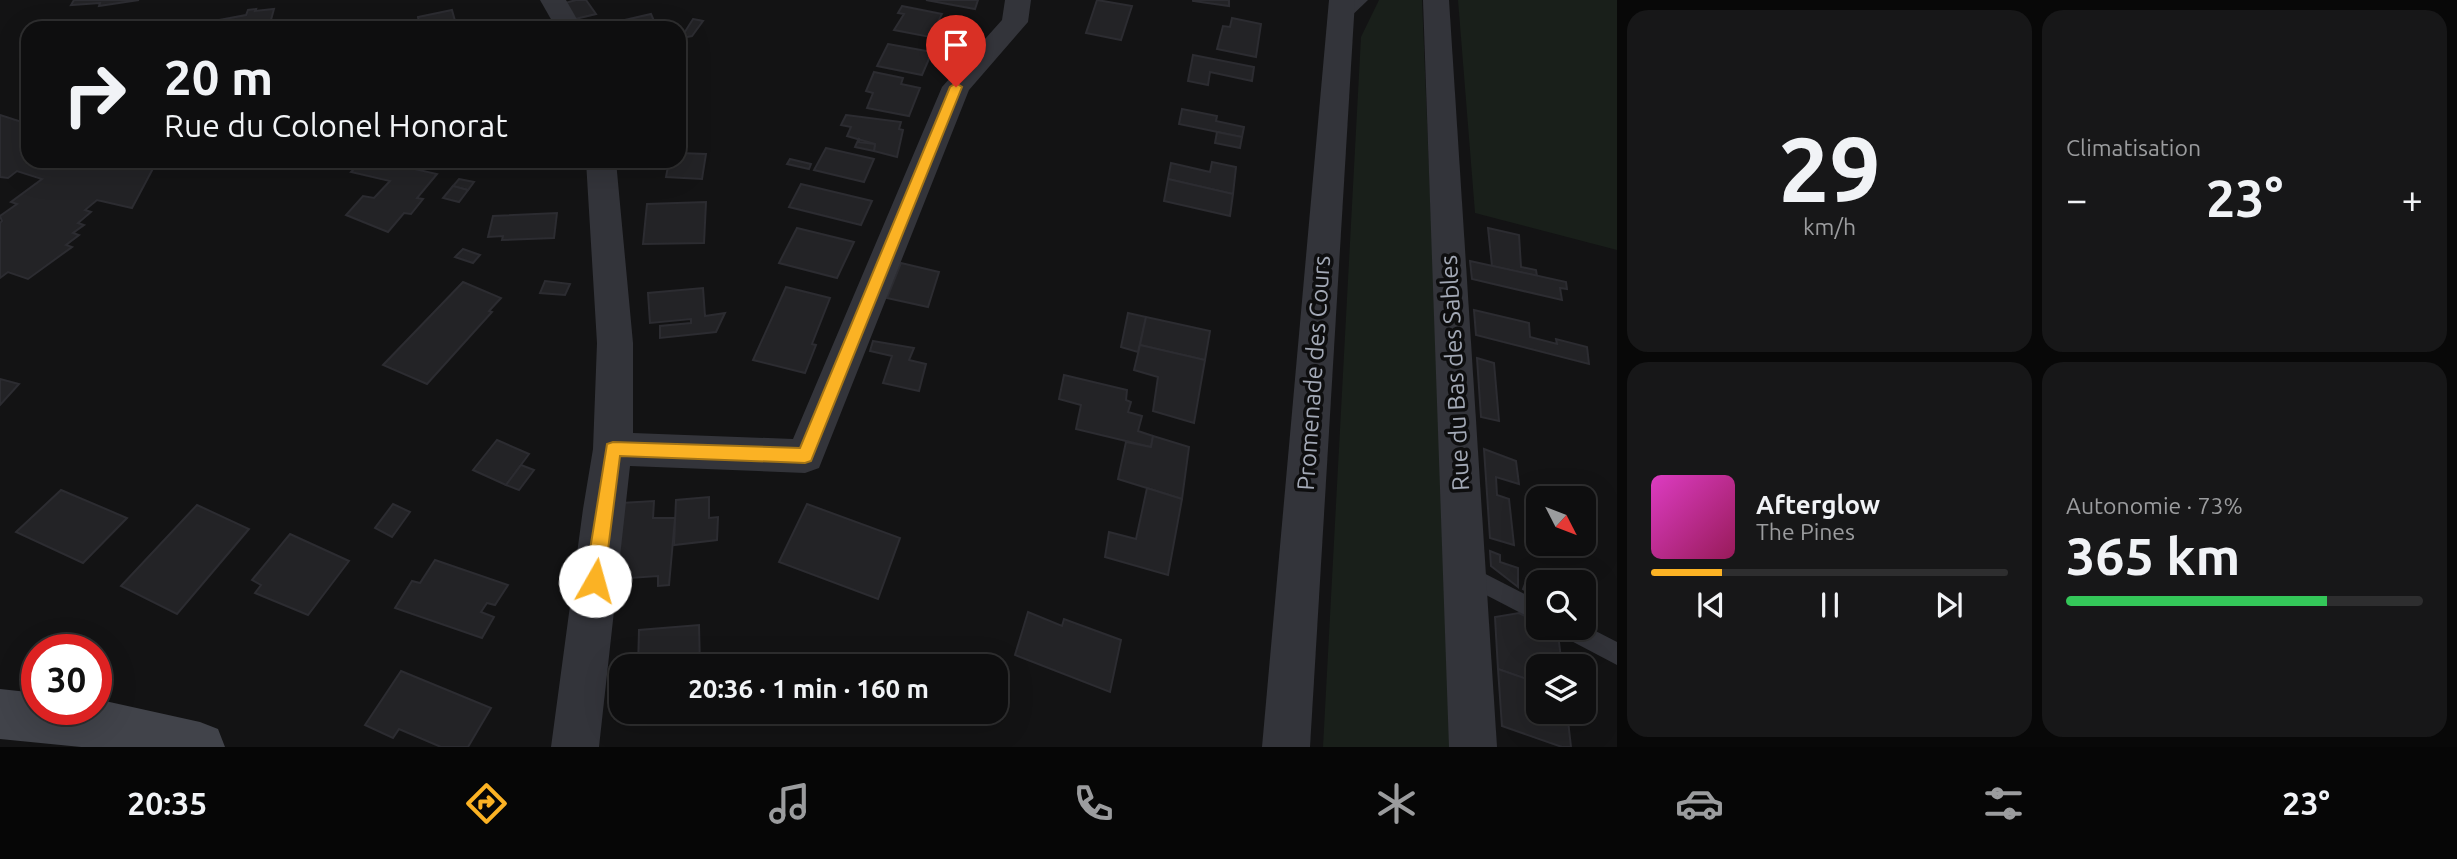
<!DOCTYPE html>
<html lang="fr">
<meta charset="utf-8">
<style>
:root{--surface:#0e0e0f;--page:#171718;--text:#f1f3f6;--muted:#9b9c9e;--line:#2e2e2f;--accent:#fbb224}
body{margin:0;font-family:Ubuntu,sans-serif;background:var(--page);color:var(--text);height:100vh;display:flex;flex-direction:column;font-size:26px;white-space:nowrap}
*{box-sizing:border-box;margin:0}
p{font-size:23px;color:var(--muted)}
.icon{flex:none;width:38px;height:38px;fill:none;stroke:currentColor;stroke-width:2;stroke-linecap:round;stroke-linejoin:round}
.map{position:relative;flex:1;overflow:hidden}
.panel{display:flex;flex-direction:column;gap:10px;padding:10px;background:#080808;width:840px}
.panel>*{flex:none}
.top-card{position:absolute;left:21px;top:21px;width:665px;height:147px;border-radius:21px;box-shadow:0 7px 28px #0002,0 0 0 2px var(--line);background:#0e0e0f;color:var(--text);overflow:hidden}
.needle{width:46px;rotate:132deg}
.buttons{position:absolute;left:1526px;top:486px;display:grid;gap:14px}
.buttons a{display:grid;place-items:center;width:70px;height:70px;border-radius:14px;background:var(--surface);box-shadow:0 7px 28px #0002,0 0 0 2px var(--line);font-size:35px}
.speed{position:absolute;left:21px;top:634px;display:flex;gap:14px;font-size:35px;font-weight:700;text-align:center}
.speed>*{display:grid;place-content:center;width:91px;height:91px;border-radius:50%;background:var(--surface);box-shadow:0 7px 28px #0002,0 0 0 2px var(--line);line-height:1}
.speed .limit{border:10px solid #d22;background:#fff;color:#111}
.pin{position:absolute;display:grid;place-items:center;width:60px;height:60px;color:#fff;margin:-72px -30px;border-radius:50% 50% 50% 0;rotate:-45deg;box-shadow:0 0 7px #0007}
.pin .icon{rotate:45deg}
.me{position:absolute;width:77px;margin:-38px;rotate:7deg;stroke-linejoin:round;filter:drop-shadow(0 0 5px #0008)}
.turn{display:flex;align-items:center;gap:24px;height:147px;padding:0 28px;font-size:32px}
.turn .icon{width:91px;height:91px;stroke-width:2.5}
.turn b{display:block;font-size:49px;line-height:60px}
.big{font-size:52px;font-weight:700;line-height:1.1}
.panel .tile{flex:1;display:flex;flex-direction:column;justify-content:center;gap:10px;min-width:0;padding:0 24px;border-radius:21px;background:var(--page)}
.panel .dial{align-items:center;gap:0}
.dial b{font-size:91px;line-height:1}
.song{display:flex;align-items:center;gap:21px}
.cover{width:84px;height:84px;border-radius:10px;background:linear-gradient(135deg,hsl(310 70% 55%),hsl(330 70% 35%))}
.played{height:7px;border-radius:4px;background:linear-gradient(90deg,var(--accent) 20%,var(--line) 20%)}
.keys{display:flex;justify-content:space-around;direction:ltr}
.heat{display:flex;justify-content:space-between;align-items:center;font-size:38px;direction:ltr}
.charge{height:10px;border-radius:5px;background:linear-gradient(90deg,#34c759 73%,var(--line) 0)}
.panel .tiles{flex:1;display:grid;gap:10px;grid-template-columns:repeat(2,1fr)}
.trip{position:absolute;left:609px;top:654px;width:399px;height:70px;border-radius:21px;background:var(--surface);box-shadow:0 7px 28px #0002,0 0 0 2px var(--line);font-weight:700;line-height:70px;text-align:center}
.menu{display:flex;height:112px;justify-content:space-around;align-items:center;background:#060606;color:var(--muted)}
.menu .icon{width:49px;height:49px}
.menu .current{color:var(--accent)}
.menu b{font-size:32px;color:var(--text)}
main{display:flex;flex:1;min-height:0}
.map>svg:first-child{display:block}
</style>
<main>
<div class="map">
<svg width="1617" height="747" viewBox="0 0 1617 747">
<rect width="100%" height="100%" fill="#131314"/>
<g fill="#191f1a">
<path d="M1379,0H1422L1453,747H1323L1361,37Z"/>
<path d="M1458,0H1617V250L1475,213Z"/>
</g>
<g fill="#232326" stroke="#2c2c31" stroke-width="2">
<path d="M74,0H139L99,6L100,3L71,5Z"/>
<path d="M576,0H586L596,14L575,19L565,3Z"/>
<path d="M926,0H978L975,9Z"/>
<path d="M1097,0L1132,6L1121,40L1086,33Z"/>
<path d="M1193,0H1229V6L1193,1Z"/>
<path d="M902,6L942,14L930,37L894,30L904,14L898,13Z"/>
<path d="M256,9L255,11L274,9L269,27L196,28L197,24L246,15L248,10Z"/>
<path d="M452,10L457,28H420L418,17Z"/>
<path d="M651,14L657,28H618L616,22Z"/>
<path d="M1232,18L1261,24L1256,57L1217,49L1223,26L1230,27Z"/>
<path d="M693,19L703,21L692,36L681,38Z"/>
<path d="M888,44L932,52L922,75L877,66Z"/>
<path d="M1193,55L1254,67L1252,81L1210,72L1208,85L1188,81Z"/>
<path d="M874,72L903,78L901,84L920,88L909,116L867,108L873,93L866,91Z"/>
<path d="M1182,109L1217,116L1216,121L1244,127L1242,137L1179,124Z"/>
<path d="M0,115L28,124V161H157L132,208L97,200L85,210L91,212L78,223L84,225L73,233L79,235L66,245L72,247L28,279L8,272L0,278V223L2,221L0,216L17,204L11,202L42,179L17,171L8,178L0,177Z"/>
<path d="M846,115L901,122L899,129L903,130L897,157L874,151L875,144L847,136L851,127L841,125Z"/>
<path d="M1217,132L1242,137L1240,148L1215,143Z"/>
<path d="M859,138V142L875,144L874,151L855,147Z"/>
<path d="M826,148L874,159L864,182L814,170Z"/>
<path d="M679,153L706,154L702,179L666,177L669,161H679Z"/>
<path d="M790,159L811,164L809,169L787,164Z"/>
<path d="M362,161H379L437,174L417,198L423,199L411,214L404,213L388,232L346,215L363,196L374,198L390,181L351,172Z"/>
<path d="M1212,162L1236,167L1233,194L1168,179L1171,163L1210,172Z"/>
<path d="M459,179L474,182L468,190L453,186Z"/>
<path d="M1168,179L1233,194L1230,216L1164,201Z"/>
<path d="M801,184L872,201L861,225L789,207Z"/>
<path d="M453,186L468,190L459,202L443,198Z"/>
<path d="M706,202L704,243L643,244L647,204Z"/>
<path d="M557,213L554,238L502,240L503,236L488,237L493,216Z"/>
<path d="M797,228L854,242L837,278L779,263Z"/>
<path d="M1488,228L1519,235L1521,267L1536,270L1537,276L1492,266Z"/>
<path d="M463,249L480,255L473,263L455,257Z"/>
<path d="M1470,261L1566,282L1567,289L1560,288L1562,300L1472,279Z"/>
<path d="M901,263L939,272L928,307L887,298Z"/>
<path d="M545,281L570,284L565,295L540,293Z"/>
<path d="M463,282L501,298L489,311L492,312L427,384L383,365Z"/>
<path d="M786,287L830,298L812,344L816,345L805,373L753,360Z"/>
<path d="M703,288L705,316L725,313L716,332L660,338V326L691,323V319L650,323L648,293Z"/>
<path d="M1474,310L1529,323L1530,337L1557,344L1556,339L1587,347L1589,364L1476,335Z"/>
<path d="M1128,313L1146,317L1138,352L1121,347Z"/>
<path d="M1146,317L1210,331L1205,360L1140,345Z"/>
<path d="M873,341L914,348L909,360L926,364L919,391L883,383L892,356L870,351Z"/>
<path d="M1140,345L1205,360L1194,423L1153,411L1158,377L1134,370Z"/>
<path d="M1477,358L1494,363L1499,421L1481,417Z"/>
<path d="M1064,375L1127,390L1126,400L1131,402L1128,412L1142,416L1138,431L1153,436L1151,447L1076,429L1081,405L1059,399Z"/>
<path d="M0,379L19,384L0,405Z"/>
<path d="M1153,436L1189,447L1182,499L1118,479L1126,442L1151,447Z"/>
<path d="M497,440L529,454L506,485L473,470Z"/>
<path d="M1484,449L1516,461L1519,484L1496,477L1497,495L1509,499L1514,545L1490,538Z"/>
<path d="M521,465L534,470L519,490L506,485Z"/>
<path d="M1147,488L1182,499L1168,575L1105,557L1109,532L1136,539Z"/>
<path d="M61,490L127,518L83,563L16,532Z"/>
<path d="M709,497V518L718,517L717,540L674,545L676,500Z"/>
<path d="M654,501L653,518H675L669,585L658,586V576L615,579L621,503Z"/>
<path d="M393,504L410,512L392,537L375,528Z"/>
<path d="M807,504L900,538L878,599L779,562Z"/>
<path d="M197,505L249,529L177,614L121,586Z"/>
<path d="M290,534L349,561L308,615L255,593L261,585L252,580Z"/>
<path d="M1490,551L1500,555V562L1518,568V587L1491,566Z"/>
<path d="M435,560L508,585L495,605L487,603L481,612L494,617L482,638L395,608L412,581L420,583Z"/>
<path d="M1527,579L1538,586L1537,598L1523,589Z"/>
<path d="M1028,612L1062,626L1064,619L1121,640L1110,692L1015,655Z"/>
<path d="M1519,613L1538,623V628H1547L1558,634L1562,667H1538V683L1498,669L1495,617Z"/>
<path d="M699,625L700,667H638L639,630Z"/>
<path d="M1498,669L1538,683V712H1567L1571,747H1562L1502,726Z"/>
<path d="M401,671L491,708L468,747H441L399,729L393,738L365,725Z"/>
<path d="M638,712H701V715L638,723Z"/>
</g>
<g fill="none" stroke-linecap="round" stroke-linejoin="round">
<g fill="#33343a" fill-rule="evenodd">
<path d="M1355,0H1368L1344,23H1336V17Z"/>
<path d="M1468,565L1538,601V622L1461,582L1458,575L1461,568Z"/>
<path d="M1584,625L1617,642V665L1560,635L1557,628H1584Z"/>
</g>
<g fill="#33343a" fill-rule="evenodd">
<path d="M540,0H566L582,28H556Z"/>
<path d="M1005,0H1031L1028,22L969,90L819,468L805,473L630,466L599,747H551L583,509L593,449L597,343L586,161H616L633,343V433L793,439L942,87L1002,20Z"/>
<path d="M1329,0H1355L1310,747H1262Z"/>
<path d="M1423,0H1449L1497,747H1449Z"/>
</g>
<path fill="#41434a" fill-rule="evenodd" d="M0,689L37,693V709H96V699L200,722L218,729L225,747H81L0,739Z"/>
</g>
<path fill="#fbb224" stroke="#a37417" stroke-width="2" d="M956,83L962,87L811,461L805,463L620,456L604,581L601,587L595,590L588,587L585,581L607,444L613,442L800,448L950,87Z"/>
<g text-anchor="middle" stroke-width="7" stroke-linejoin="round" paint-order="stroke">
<g font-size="24" fill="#a3a9b6" stroke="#0e0e0f">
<text transform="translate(1314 373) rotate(-86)" y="8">Promenade des Cours</text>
<text transform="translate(1455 373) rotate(-93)" y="8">Rue du Bas des Sables</text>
</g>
</g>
</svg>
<div class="buttons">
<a><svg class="needle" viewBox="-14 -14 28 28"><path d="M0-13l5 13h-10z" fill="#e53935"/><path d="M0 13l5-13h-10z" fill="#9b9c9e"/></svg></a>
<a><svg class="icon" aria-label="search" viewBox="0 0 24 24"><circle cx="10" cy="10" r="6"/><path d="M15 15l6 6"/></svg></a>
<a><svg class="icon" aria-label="layers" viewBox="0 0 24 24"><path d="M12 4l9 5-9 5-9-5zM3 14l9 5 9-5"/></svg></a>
</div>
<div class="speed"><div class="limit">30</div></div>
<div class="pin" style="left:956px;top:87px;background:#d93025"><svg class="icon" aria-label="arrive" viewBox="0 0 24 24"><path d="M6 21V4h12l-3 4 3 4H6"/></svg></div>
<svg class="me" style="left:595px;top:581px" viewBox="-20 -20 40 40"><circle r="19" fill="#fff"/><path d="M0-13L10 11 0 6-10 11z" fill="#fbb224"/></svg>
<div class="trip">20:36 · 1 min · 160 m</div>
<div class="top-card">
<div class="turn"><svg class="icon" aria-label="right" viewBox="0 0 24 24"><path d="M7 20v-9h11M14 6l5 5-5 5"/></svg><div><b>20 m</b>Rue du Colonel Honorat</div></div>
</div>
</div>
<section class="panel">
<div class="tiles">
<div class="tile dial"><b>29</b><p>km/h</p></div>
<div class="tile"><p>Climatisation</p>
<div class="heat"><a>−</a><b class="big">23°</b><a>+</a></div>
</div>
<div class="tile">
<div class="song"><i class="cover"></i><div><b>Afterglow</b><p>The Pines</p></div></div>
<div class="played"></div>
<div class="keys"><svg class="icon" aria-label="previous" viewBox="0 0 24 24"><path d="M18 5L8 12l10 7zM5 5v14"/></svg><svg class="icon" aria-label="pause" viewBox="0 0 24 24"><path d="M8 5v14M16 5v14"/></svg><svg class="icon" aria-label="next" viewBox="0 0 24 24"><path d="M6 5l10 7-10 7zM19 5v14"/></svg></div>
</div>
<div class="tile"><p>Autonomie · 73%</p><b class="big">365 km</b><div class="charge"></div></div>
</div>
</section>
</main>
<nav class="menu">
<b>20:35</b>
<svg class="icon current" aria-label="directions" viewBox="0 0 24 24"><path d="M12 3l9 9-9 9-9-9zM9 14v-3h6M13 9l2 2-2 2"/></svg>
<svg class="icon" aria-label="music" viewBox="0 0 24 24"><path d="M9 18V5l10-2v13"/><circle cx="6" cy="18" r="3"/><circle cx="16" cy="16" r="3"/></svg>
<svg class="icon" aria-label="phone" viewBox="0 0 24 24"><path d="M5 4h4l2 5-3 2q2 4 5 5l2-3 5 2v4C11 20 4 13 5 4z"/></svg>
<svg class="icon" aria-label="climate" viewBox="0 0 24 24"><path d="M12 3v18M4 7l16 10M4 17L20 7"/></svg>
<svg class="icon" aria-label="car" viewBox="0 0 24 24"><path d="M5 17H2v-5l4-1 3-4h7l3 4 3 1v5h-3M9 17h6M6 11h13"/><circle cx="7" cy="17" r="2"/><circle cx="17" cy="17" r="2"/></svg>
<svg class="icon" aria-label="filters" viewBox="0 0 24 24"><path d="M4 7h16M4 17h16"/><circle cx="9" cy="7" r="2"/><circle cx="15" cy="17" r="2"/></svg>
<b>23°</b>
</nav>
